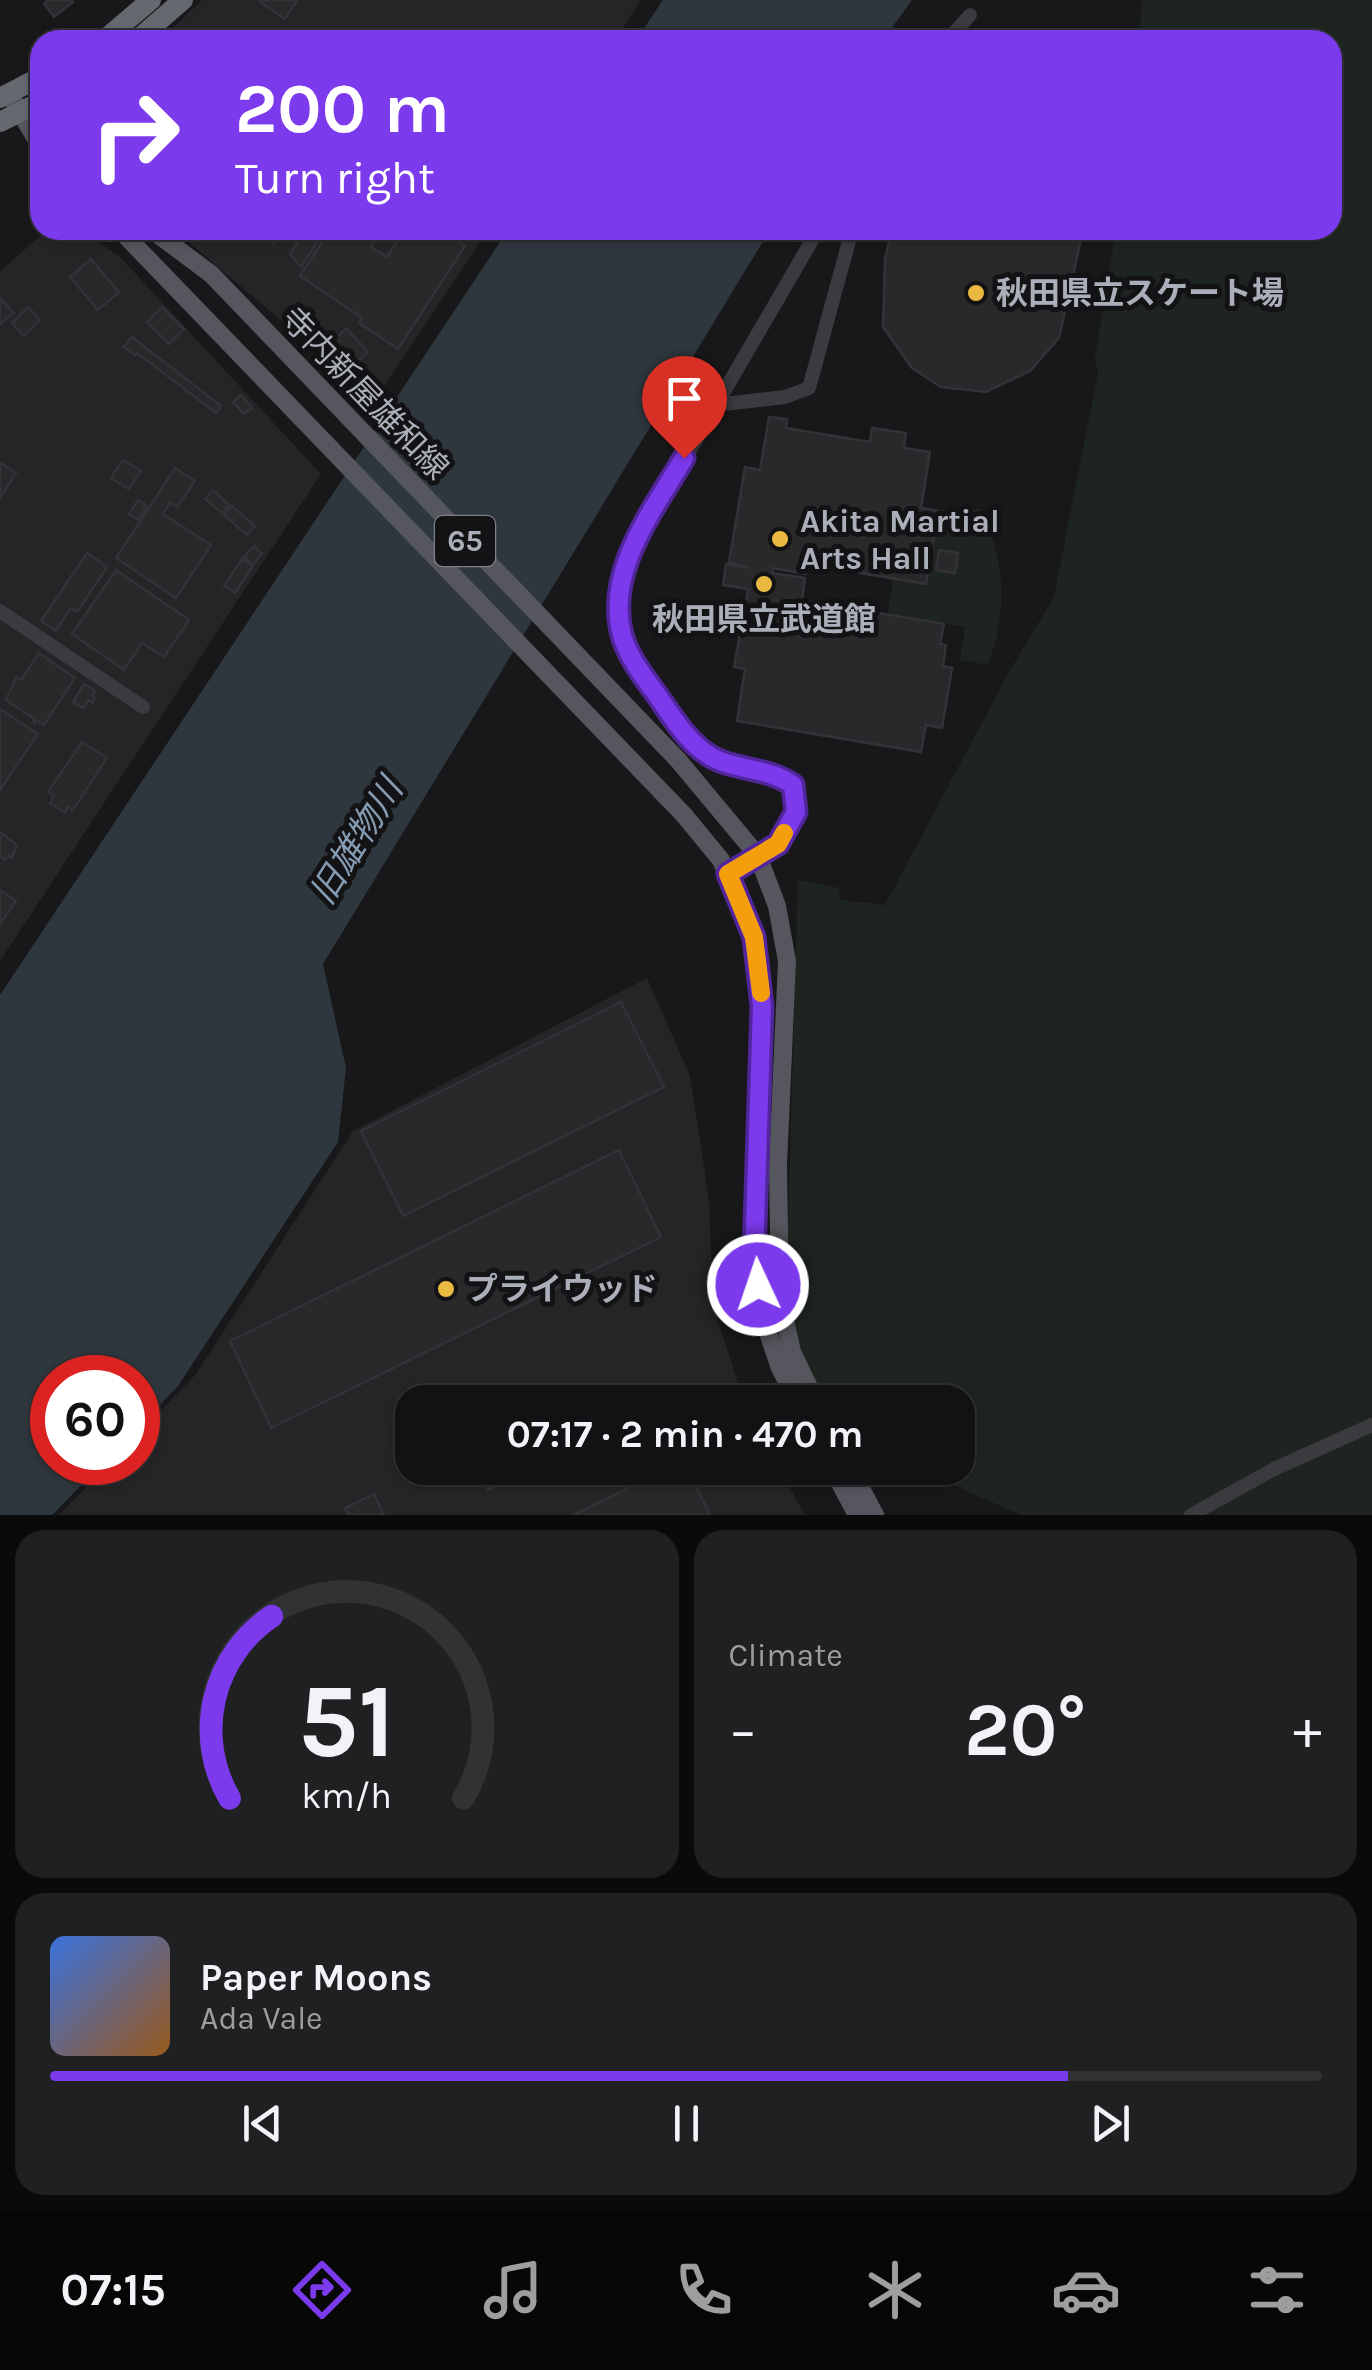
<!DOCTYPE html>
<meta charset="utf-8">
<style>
:root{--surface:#121214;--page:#1f2022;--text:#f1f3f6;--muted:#9c9ea0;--line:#313234;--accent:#7c3aed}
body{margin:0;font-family:Karla,"Noto Sans JP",sans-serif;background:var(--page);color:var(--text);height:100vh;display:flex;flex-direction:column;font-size:38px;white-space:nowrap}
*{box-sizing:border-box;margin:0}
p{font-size:32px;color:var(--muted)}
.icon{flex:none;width:55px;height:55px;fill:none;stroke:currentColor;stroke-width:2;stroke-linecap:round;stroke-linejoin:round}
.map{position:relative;height:1515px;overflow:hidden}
.drawer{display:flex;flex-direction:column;gap:15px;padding:15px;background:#0a0a0b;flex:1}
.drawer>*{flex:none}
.hud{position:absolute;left:30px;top:30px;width:1312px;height:210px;border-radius:30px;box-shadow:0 2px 8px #0004,0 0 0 2px var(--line);background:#7c3aed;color:#fff;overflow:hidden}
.speed{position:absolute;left:30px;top:1355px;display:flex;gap:20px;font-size:50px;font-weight:700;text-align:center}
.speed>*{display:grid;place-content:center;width:130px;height:130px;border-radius:50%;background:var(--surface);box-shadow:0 2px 8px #0004,0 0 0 2px var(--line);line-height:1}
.speed .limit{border:15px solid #d22;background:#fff;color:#111}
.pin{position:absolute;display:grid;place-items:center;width:85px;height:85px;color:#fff;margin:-102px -42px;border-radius:50% 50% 50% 0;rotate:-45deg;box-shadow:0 0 10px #0007}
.pin .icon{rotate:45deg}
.me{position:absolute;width:110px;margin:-55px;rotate:357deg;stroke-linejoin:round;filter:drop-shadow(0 0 8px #0008)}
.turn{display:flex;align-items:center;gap:35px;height:210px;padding:0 40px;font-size:45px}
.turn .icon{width:130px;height:130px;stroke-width:2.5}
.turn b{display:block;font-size:70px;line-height:85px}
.big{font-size:75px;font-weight:700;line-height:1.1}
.drawer .widget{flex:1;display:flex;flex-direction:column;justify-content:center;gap:15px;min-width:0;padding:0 35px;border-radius:30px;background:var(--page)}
.drawer .dial{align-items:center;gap:0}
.dial svg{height:260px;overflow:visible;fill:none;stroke:var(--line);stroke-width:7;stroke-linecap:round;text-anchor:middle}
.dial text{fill:var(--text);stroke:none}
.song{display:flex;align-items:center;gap:30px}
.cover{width:120px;height:120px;border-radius:15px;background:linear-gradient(135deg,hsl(220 70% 55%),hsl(30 70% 35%))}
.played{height:10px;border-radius:5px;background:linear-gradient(90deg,var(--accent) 80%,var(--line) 80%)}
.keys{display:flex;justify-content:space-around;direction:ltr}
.heat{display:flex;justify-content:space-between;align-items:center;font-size:55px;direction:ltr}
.drawer .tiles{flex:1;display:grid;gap:15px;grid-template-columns:1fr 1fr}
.widget:last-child{grid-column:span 2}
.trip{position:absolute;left:395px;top:1385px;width:580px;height:100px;border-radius:30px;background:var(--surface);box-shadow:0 2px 8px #0004,0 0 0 2px var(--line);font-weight:700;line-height:100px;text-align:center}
.tab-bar{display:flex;height:160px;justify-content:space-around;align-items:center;background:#070708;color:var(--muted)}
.tab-bar .icon{width:70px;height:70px}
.tab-bar .on{color:var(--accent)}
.tab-bar b{font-size:45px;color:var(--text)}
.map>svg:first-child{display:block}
</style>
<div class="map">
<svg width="1372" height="1515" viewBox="0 0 1372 1515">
<rect width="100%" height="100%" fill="#18181a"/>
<g fill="#252427">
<path d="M202,0H641L615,40H160Z"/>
<path d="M47,230H81L120,257L321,474L0,961V271Z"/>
<path d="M174,230H488L375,400Z"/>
<path d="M647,978L690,1076L709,1200L713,1305L744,1402H412V1468H779L805,1515H59L110,1463L138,1462V1435L196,1374L353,1131Z"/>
</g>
<g fill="#1e2520">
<path d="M1142,0H1372V1515H1021L915,1468H958V1402H827L798,1356L786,1298L798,880L839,888L840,900L885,905L1009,672L1054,597L1098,373L1095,358L1116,230H1332V40H1139Z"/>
<path d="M979,508C1006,559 1008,612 988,665L960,660L965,627L888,614L893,578L926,583L938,511L947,513L953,521Z"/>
</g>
<g fill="#2f373e">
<path d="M663,0H912L883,40H636Z"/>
<path d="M508,230H770L323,964L346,1068L338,1142L178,1386L138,1428V1378H52V1462L103,1463L52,1515H0V995Z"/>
</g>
<g fill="#29282b" stroke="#333236" stroke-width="2.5">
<path d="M49,0H71L73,2L54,17L44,4Z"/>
<path d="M262,0H297L285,19L260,2Z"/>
<path d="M255,230H282L273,243Z"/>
<path d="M305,230H325L301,267L290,254Z"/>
<path d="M330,230H382L371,247L387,257L404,230H441L465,246L398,349L359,323L362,318L300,276Z"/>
<path d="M892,230H1083L1059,338L1030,371L986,392L941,387L912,368L883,327L885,259Z"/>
<path d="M91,259L119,292L98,310L70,277Z"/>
<path d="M0,298L14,313L0,324Z"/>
<path d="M28,307L40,320L24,336L12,323Z"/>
<path d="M162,307L184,329L169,344L147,322Z"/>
<path d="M346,328L368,352L349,370L327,347Z"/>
<path d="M132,337L221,406L216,413L137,353L135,355L124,347Z"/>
<path d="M241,395L252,408L244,414L233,402Z"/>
<path d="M769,417L787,419L786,428L870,442L872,428L906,433L904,448L930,452L921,508L938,511L926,584L807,564L806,574L773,568L772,573L805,578L802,600L944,624L940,644L946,645L943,666L952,668L942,728L926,725L921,752L737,721L745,669L734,667L748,589L723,585L726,564L750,568L729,562L745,467L760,470Z"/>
<path d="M123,460L141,471L129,489L111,478Z"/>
<path d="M0,462L16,473L0,498Z"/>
<path d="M175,468L195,481L177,507L170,503L163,514L211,545L176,598L116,558Z"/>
<path d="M213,490L229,505L222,513L205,499Z"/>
<path d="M138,500L147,506L138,520L129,514Z"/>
<path d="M232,506L255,526L247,535L224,515Z"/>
<path d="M254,546L262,554L252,565L244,557Z"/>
<path d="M939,550L958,553L955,573L936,570Z"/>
<path d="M87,553L107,567L77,612L71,608L56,631L41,621Z"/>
<path d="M242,559L253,566L235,593L224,586Z"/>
<path d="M116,570L189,620L164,657L142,643L124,670L72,634Z"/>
<path d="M39,653L75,678L44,725L36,720L34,723L33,718L6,700L16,677L21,680Z"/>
<path d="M84,684L95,691L92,696L95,698L93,703L89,700L83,708L73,702Z"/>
<path d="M0,709L38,734L0,790Z"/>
<path d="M82,742L107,758L73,810L68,807L65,813L50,803L54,796L48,792Z"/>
<path d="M0,832L17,845L12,858L9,855L5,860L0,856Z"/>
<path d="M0,890L16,901L0,924Z"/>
<path d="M621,1002L664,1087L403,1216L361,1131Z"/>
<path d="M619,1150L661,1237L271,1428L230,1341Z"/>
<path d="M476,1468H530V1469L487,1490Z"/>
<path d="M670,1468H687L710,1515H573Z"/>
<path d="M374,1494L384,1515H349L345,1508Z"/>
</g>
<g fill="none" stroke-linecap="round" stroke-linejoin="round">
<g stroke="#3a3a3f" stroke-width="14">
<path d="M948,40L970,15"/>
<path d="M715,405L785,397L809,388L852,230"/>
<path d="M0,611L143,707"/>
<path d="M728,874L778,843L796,812L793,785C768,767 739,769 712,757C687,746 627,659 622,632C617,608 622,585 625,562L818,230"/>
<path d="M1191,1515L1274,1469L1372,1425"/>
</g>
<g stroke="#56575e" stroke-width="18">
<path d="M14,102L40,145"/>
<path d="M120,230L684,815L721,860L754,937L762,1006L754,1257L761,1312L780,1368L798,1402"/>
<path d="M152,230L211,274L678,760L758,856L777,906L787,961L778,1165L780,1298L792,1352L816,1402"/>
<path d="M832,1468L857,1515"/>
<path d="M850,1468L875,1515"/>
</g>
<g stroke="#666870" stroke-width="20">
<path d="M104,40L151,0"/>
<path d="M137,40L183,0"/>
<path d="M0,98L40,77"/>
<path d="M0,122L40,102"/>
</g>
</g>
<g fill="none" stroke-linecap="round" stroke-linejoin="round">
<defs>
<path id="route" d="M684,458C653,511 605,571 622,635C628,657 644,677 657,695C671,715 686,740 707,754C731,771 766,766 793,785L796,812L778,844L728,874L754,937L762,1006L754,1257L758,1285"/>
</defs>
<use href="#route" stroke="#51269a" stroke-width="25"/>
<use href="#route" stroke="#7c3aed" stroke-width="18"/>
<path stroke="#f59e0b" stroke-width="18" d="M761,993L754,937L728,874L778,844L784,833"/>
</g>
<g fill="#eab941" stroke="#131315" stroke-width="4">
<circle cx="976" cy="293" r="10"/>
<circle cx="780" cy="539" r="10"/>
<circle cx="764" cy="584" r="10"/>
<circle cx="446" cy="1289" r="10"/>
</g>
<g text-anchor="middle" stroke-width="10" stroke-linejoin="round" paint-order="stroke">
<rect fill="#131315" stroke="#7d8088" stroke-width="2.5" x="435" y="516" width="60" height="50" rx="8"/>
<g font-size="30" font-weight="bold" fill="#abafb9">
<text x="465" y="551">65</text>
</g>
<g font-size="32" font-weight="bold" fill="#abafb9" stroke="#131315" text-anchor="start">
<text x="996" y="304">秋田県立スケート場</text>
<text x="800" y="532">Akita Martial<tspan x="800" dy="37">Arts Hall</tspan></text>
<text x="764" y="630" text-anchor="middle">秋田県立武道館</text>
<text x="466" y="1300">プライウッド</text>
</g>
<g font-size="32" fill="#abafb9" stroke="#131315">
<text transform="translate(365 393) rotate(46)" y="11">寺内新屋雄和線</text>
</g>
<g font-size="35" font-style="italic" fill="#849bb2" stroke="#131315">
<text transform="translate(356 841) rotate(-58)" y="12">旧雄物川</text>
</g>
</g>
</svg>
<div class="speed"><div class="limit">60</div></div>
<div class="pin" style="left:684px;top:458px;background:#d93025"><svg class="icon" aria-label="arrive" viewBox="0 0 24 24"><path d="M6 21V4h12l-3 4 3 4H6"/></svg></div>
<svg class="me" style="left:758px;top:1285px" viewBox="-20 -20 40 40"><circle r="17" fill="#7c3aed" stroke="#fff" stroke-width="3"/><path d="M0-11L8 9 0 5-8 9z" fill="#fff"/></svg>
<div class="trip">07:17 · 2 min · 470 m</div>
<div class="hud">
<div class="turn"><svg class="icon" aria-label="right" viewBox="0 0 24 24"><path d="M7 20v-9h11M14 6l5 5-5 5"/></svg><div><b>200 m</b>Turn right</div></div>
</div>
</div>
<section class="drawer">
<div class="tiles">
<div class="widget dial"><svg viewBox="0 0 100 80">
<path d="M14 69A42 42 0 1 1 86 69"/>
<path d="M14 69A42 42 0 0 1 27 13" stroke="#7c3aed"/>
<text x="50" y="56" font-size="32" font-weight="700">51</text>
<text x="50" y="72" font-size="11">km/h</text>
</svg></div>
<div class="widget"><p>Climate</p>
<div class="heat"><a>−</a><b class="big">20°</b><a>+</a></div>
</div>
<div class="widget">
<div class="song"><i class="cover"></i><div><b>Paper Moons</b><p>Ada Vale</p></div></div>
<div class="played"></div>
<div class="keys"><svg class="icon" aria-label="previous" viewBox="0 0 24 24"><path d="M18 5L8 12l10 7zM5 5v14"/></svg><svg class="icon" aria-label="pause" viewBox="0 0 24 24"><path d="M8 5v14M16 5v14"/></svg><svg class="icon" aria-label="next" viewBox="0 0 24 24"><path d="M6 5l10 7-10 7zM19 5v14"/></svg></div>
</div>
</div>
</section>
<nav class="tab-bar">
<b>07:15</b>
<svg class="icon on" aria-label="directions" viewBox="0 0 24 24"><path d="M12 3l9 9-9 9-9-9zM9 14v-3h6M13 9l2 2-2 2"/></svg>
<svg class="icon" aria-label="music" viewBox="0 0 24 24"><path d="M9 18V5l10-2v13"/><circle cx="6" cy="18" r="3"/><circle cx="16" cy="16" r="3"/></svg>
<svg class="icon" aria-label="phone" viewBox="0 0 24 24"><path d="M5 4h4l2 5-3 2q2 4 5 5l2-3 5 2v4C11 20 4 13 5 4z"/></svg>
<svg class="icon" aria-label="climate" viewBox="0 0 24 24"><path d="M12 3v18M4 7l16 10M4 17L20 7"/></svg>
<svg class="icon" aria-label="car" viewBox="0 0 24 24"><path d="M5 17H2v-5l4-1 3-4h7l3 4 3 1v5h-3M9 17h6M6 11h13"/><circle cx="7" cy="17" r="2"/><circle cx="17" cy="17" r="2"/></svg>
<svg class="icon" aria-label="filters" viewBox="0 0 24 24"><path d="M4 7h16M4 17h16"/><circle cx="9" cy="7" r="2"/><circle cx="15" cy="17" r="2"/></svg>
</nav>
